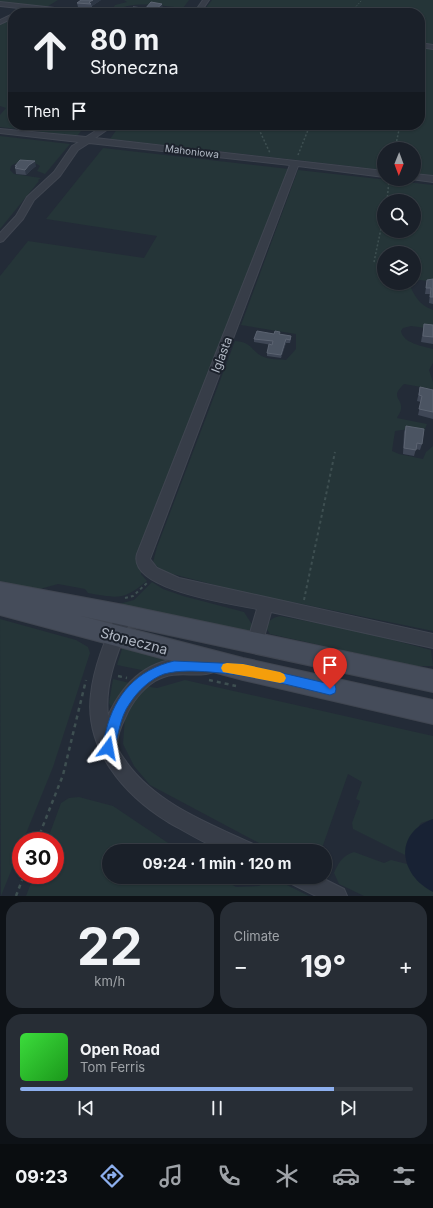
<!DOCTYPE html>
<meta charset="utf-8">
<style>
:root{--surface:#1a2029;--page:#272d35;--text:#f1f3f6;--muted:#9fa3a8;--line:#383e46;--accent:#8dafee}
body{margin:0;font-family:Inter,sans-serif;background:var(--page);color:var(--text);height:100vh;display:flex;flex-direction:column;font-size:15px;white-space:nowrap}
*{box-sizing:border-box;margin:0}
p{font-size:13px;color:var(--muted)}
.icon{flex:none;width:22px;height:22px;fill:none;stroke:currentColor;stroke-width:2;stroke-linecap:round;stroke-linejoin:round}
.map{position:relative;height:896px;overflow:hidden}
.drawer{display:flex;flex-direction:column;gap:6px;padding:6px;background:#0e1217;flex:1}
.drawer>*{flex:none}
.hud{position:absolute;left:8px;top:8px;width:417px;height:122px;border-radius:16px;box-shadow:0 1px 3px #0004,0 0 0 1px var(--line);background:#1a2029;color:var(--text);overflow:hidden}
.needle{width:26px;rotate:181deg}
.fabs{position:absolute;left:377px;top:142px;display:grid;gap:8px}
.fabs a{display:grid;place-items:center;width:44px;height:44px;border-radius:50%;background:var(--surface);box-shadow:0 1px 3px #0004,0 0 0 1px var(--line);font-size:20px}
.speed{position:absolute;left:12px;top:832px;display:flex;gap:8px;font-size:20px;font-weight:700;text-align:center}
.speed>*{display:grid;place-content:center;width:52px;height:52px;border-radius:50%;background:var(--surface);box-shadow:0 1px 3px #0004,0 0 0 1px var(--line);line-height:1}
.speed .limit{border:6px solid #d22;background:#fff;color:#111}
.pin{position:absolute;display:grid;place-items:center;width:34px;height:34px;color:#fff;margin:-41px -17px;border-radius:50% 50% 50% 0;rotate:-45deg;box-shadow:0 0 4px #0007}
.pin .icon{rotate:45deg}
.me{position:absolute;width:44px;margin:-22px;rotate:13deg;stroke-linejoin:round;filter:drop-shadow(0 0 3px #0008)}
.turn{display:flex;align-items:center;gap:14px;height:84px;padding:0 16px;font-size:18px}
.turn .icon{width:52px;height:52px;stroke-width:2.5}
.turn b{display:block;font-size:28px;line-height:34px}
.then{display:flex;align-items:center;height:38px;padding:0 16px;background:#0003;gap:8px;font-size:15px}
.big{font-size:30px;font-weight:700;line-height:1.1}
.drawer .tile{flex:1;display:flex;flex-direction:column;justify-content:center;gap:6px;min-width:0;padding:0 14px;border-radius:16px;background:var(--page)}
.drawer .dial{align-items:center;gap:0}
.dial b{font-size:52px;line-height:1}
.song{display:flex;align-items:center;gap:12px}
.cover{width:48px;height:48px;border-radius:6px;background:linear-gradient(135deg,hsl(120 70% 55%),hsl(120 70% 35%))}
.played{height:4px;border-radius:2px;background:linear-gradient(90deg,var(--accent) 80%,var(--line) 80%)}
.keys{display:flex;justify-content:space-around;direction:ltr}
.heat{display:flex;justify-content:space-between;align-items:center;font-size:22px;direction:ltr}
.drawer .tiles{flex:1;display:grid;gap:6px;grid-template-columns:1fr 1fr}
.tile:last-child{grid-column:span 2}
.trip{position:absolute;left:102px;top:844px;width:230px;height:40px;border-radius:20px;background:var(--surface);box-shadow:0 1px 3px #0004,0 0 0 1px var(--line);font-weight:700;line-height:40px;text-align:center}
.tabs{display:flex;height:64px;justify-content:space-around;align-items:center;background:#0a0d10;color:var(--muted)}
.tabs .icon{width:28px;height:28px}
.tabs .active{color:var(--accent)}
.tabs b{font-size:18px;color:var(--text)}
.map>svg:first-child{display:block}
</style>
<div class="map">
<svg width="433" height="896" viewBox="0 0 433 896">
<rect width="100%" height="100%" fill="#232b37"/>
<g fill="#253538" fill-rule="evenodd">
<path d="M0,0H58L45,8L0,2Z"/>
<path d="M124,0H189L183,8C166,6 131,0 118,10L113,8L115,5L127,2Z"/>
<path d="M212,0H433V45L420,44V13H202Z"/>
<path d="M13,18V57L9,59L12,62L9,66L13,67V125H86L77,136L0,127V115L6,108L0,106V24Z"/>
<path d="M420,46L433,47V176L414,173V149H384V170L110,139L120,125H420Z"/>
<path d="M0,136L70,144L45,174L37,171L40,166C33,160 18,160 11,166L10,170L14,174L41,178L38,180L39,181L0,229Z"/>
<path d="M103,148L289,169L141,543V574L147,581C123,601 117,598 88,593L85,589L58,584L40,589L0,582V276L28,241L144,258L157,236L46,219Z"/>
<path d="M298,170L433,185V282L421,280L414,281V253H384V283H413L411,288C416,299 422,306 433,310V329L411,326L403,328L401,331C403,343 422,346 433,349V363L429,370L433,382V389L404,384C389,398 403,398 401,409C401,412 398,415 397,418L427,424L424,431L409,429L395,431L392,451L399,454L423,459L426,452L433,446V631L297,603L272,600L161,571L153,562L157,547L235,341C253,342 251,352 264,357C271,360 280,359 286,360L296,349V334L241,325ZM384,201H414V231H384Z"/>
<path d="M152,582L163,589L183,596L244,612L253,626L249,631L244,630L115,605L134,600Z"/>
<path d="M280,616L358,631L431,650L433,666H414L270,634L266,628C269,620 272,618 280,616Z"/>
<path d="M0,619L76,640L88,647L90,653L53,767L23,841H21V846L1,896Z"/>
<path d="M123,646L174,659L151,667L146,671L117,665Z"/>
<path d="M113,679L130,683L111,707L109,703Z"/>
<path d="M185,680L433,736V819L421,823L406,846L405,855L353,829L352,823L360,801L356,799L362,782L348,774L321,851H274L150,785L134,766L123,744L125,716L131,703L144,686L157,688Z"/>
<path d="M79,797L113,806L180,851H109V877H220L236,887L259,886L271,877L309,896H26L34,875H55V841H47L61,803L69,798Z"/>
<path d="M354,852L384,863L391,860L407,864L417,880L433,892V896H364L339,884L334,873C339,862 342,856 354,852Z"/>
</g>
<path fill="#182234" d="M433,819V892C399,875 393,833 433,819Z"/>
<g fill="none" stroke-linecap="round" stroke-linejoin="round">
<defs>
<g id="street">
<path d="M203,0H209L200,13H194Z"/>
<path d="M0,2L82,11L85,13H65L0,6Z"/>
<path d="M13,14V18L0,24V20Z"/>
<path d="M420,43L433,45V49L420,47Z"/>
<path d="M105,125H114L95,138L384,171V177L298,166L150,559L157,568L179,578L433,634V648L271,612L261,648L255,650L249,648L247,643L257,609C234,604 127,590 137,554L290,165L89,143L78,150L60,176L34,200L23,219L3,241L0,242V233L16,216L27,197L54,172L72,146L79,142L0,133V129L86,137Z"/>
<path d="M414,174L433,176V182L411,179H414Z"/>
<path d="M124,608L130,610L132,615C120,648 104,680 108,716C123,683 148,659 186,658C195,658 205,658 214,662L216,667L214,672C196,679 177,668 155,681C141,690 131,704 125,718C121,726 117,736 117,745C117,751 124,758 127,763C157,804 208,823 253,844L256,851C246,851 234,853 225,851C212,848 181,829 168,822C124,795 84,749 91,694C94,665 107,636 118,610Z"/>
<path d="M289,877H320L344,889L347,896H316L292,884Z"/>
</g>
<path id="secondary" d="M0,582L124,605L433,670V692L81,616L243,658L433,700V724L243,680L0,615Z"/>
</defs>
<use href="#street" stroke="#404651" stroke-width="2"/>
<use href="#secondary" stroke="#404651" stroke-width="2"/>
<g stroke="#3e4f51" stroke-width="1" stroke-dasharray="1.5 1.5" stroke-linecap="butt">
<path d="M314,13L351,11"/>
<path d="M350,13L362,0"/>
</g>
<g stroke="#3e4f51" stroke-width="1.5" stroke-dasharray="2 2" stroke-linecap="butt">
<path d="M257,125L270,153"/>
<path d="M395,149L400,125"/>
<path d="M298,155L310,125"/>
<path d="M387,201L389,180"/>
<path d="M374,262L384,214"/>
</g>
<g stroke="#3e4f51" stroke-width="2" stroke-dasharray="3 3" stroke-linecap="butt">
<path d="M125,598L133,596L147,583"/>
<path d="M304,600L335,452"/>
</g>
<g stroke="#3e4f51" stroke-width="2.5" stroke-dasharray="4 4" stroke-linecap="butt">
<path d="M118,676L127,678"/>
<path d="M209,680L236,686"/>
<path d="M37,841L63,775L86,680"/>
<path d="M16,896L24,875"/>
</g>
<use href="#street" fill="#373d48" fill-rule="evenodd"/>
<use href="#secondary" fill="#454c5a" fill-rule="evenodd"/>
</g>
<g fill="#3f4756">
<path d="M101,0L92,6V9L78,7L77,3Z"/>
<path d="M163,8L158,13H146L145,9Z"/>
<path d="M131,10L144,11L142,13L131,12Z"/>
<path d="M15,166H36L30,171L26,175L16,174Z"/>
<path d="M433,279V304L429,303L430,294H425L427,280Z"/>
<path d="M424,324L433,325V344L421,342Z"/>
<path d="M274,334H280L291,339L290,343H286L281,358L267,356V353L272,345L254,342V339Z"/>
<path d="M420,387L433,390V419L418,415L421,402L417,401Z"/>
<path d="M406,426L422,444L420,450L416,449L414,456L403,454L404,432Z"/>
</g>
<g fill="#2e3745">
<path d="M93,0H101L92,6L91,4L89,2Z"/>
<path d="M162,4L163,8L158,13H155V10Z"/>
<path d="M35,161L36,166L30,171L26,175L25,170L29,165Z"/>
<path d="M286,339V343L281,358V355Z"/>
</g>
<g fill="#4b5462" stroke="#5b6371">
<path d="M81,0H93L89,2L91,4L77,3Z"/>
<path d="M151,2L162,4L155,10L145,9Z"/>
<path d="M133,7L144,8L142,11L131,10Z"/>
<path d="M20,160L35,161L29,165L25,170L15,168L17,166H15Z"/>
<path d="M433,279V297H430L431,288H426L427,280Z"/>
<path d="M424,324L433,325V337L423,336Z"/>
<path d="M257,331L274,334L275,331L280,332L279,334L291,336L290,340L286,339L281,355L267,353L269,344L272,345L273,341L254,339Z"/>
<path d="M420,387L433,390V412L419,409L422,396L419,395Z"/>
<path d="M406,426L424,429L422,444L417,443L416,450L404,448Z"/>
</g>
<path fill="#1a73e8" stroke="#114b97" d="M174,661L243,664L330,684L335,685L336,689L335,693L330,695C289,685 252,675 210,672C195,671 179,670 164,674C150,679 138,691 130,703C119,718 119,736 113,752L108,754L104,752C101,746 104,738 106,731C115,694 137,670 174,661Z"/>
<path fill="#f59e0b" d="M227,663L243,664L280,672L284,674L286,678L284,682L280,683L223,672L221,668L223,664Z"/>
<g text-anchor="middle" stroke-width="4" stroke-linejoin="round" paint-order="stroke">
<g font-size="10" fill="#b1b8c4" stroke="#1c222c">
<text transform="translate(192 151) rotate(7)" y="4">Mahoniowa</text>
</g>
<g font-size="12" fill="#b1b8c4" stroke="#1c222c">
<text transform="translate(222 355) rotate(-69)" y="4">Iglasta</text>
</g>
<g font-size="14" fill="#b1b8c4" stroke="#1c222c">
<text transform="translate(134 641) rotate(15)" y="5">Słoneczna</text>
</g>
</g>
</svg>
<div class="fabs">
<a><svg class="needle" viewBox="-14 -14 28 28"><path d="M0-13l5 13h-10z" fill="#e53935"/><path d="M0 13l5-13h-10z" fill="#9fa3a8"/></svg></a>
<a><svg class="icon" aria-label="search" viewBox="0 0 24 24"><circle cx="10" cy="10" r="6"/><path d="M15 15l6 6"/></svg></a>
<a><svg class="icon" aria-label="layers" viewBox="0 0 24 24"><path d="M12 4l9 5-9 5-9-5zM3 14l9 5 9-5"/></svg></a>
</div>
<div class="speed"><div class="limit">30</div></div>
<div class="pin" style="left:330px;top:689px;background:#d93025"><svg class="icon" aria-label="arrive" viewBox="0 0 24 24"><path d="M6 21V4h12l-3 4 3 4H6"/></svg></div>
<svg class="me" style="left:108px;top:748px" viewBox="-20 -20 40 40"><path d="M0-17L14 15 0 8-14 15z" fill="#1a73e8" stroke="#fff" stroke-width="4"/></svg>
<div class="trip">09:24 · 1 min · 120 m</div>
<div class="hud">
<div class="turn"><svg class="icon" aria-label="ahead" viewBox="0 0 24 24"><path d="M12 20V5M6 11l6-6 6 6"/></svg><div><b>80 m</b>Słoneczna</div></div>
<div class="then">Then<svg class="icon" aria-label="arrive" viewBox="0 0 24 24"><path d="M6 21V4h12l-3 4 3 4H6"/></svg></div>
</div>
</div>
<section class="drawer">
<div class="tiles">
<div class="tile dial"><b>22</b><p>km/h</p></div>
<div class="tile"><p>Climate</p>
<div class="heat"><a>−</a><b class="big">19°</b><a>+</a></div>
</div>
<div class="tile">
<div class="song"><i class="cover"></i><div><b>Open Road</b><p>Tom Ferris</p></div></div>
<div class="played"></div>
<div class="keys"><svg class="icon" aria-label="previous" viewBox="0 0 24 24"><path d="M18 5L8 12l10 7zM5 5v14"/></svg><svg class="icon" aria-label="pause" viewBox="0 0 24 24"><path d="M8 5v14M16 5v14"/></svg><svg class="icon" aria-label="next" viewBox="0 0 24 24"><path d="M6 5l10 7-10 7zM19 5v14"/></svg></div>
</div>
</div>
</section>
<nav class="tabs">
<b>09:23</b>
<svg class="icon active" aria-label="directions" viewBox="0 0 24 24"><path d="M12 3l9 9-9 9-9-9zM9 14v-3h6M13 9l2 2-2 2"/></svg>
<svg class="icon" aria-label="music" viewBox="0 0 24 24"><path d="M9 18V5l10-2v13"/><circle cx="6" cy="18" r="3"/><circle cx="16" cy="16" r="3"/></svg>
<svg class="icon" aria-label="phone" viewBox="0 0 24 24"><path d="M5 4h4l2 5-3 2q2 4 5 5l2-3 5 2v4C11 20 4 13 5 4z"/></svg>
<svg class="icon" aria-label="climate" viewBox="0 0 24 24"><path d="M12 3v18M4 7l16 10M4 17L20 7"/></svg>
<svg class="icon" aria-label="car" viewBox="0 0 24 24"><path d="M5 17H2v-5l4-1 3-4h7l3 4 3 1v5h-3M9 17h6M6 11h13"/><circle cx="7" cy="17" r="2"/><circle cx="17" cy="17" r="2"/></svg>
<svg class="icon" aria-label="filters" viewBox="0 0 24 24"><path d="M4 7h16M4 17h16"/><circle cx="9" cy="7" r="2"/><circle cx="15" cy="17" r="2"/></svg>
</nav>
